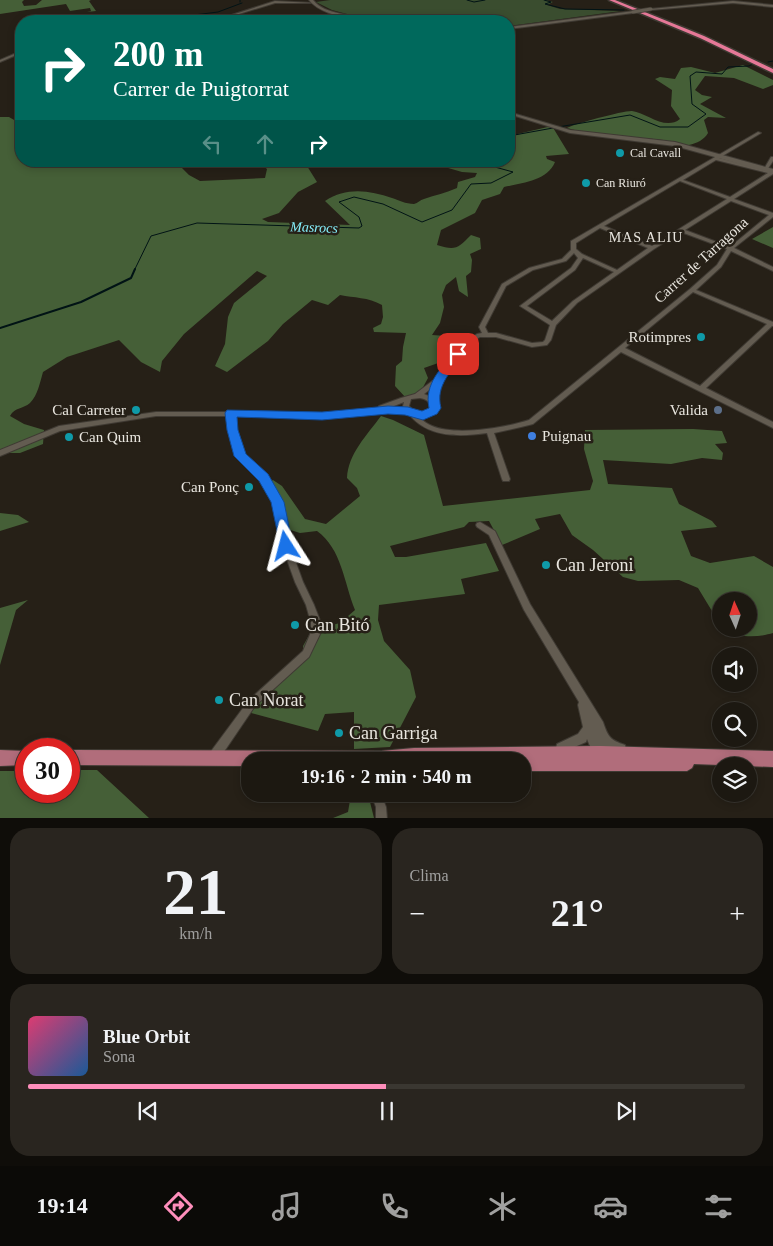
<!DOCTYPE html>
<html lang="es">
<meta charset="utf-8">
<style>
:root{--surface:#1c1811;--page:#29251f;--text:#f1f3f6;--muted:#a0a09f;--line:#3a3731;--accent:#fe8ebb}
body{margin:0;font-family:Georgia,serif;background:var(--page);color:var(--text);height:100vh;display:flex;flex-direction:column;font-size:19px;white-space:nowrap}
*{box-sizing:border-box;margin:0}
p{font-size:16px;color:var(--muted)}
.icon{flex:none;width:28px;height:28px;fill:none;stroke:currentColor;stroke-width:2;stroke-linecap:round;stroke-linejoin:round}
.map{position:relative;height:818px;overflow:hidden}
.panel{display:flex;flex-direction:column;gap:10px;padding:10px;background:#0f0d09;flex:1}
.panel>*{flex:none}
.top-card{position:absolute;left:15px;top:15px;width:500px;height:152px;border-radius:20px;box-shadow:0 2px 8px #0003,0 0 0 1px var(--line);background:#00695c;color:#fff;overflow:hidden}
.needle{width:32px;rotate:357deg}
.fabs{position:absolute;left:712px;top:592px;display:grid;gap:10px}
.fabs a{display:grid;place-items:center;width:45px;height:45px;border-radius:50%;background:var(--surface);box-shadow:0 2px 8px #0003,0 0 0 1px var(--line);font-size:25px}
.speed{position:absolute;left:15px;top:738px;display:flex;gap:10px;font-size:25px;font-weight:700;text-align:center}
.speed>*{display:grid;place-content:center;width:65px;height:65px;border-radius:50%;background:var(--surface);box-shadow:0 2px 8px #0003,0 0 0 1px var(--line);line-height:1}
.speed .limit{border:8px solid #d22;background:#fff;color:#111}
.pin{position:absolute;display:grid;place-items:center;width:42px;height:42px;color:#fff;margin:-21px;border-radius:10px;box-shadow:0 2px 8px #0006}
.me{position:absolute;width:55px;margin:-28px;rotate:351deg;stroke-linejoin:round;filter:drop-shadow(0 0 4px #0008)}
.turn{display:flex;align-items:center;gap:18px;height:105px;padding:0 15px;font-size:22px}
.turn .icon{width:65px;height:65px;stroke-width:2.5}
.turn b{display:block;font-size:35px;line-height:42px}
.lanes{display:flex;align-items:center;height:48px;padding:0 15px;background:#0003;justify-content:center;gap:25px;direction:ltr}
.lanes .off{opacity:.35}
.big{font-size:38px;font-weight:700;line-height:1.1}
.panel .widget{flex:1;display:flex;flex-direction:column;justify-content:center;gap:8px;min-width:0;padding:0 18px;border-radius:20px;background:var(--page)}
.panel .dial{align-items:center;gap:0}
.dial b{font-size:65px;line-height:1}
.song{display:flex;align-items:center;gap:15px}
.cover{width:60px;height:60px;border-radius:8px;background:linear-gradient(135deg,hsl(340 70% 55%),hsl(210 70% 35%))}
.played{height:5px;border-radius:2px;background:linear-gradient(90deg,var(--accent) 50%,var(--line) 50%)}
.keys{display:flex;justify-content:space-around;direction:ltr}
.heat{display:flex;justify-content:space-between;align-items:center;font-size:28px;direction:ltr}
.panel .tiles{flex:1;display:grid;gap:10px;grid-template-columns:1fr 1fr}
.widget:last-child{grid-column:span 2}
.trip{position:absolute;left:241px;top:752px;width:290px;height:50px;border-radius:20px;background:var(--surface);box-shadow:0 2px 8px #0003,0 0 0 1px var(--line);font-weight:700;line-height:50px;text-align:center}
.menu{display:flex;height:80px;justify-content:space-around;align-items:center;background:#0b0a07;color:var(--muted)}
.menu .icon{width:35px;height:35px}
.menu .active{color:var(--accent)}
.menu b{font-size:22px;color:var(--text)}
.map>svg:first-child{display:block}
</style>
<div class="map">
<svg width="773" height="819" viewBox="0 0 773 819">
<rect width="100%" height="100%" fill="#262017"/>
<path fill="#3a4d2f" d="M330,0H546L553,2L547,5L560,9L621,11L509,26V21H373L332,10L316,2Z"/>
<g fill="#455f37">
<path d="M0,0H24L22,2L24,6L36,5L42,0H91L89,1L96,11L87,12L91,11L90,8L70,11L66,4L0,14Z"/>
<path d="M743,65L773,80V85L763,89L734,78L705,76L695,90L702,95L712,97L700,104L726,118L708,117L704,120L708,133C704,140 697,143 689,145C681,146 671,141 663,140C632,136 597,137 567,128C573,124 626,110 632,111C647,113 665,131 680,119L671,106L672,90L655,79L660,77L675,79L681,68L691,67L715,73Z"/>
<path d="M0,117H9L21,124V161H194L182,168L189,175L200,181L265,178L267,169L257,161H300L307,166L317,182L298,192L279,213L262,219L268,222L350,225L325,201C346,187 369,190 392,198C398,200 406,204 414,204C418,203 420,200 424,199C435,195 446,193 457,188L458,182L475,177L477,173L462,172L424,161H509V136L552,126L569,154L546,156L547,159L555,162C547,181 522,183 504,187L500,194L482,200L475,213L441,230L437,245C456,251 458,248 471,235L480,238L481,249L470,254L472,260L471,272L466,276L468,297L459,291L456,277L446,285L442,295L444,307L440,323L432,335L461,337L460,349L444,361L424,368L428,378L421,391L406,398L395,386L396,366L402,361L403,347L406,333L374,332L373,328L381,324L383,317L382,305C368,297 354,298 340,295L328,305L312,300L283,324L268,341L227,372L215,366L225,344L228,317L234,303L267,276L257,271L184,334L162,361L160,372L141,362L119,340L67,357L43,372C40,382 38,395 30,403C23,409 15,407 10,416L24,424L44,430L43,444L20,453H0Z"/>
<path d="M773,227V248L752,239Z"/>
<path d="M381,416L393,420L424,435L443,506L590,490L593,481L584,449L585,430L693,429L722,431L727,443L715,444L723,453L722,460L702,458L671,464L603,460L608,484L672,488L679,504L712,521L717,527L681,531L691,556L710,563L754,556L773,567V633C760,637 738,639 728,629H749V601H721V622L715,616L698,588L679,580L638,581L623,577L593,550L572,535L560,514L535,519L540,529L502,545L489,521L469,522L464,527L390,546L395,557H406L486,543L499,571L461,579L465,594L379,605L378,620L384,641L410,670L416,697L390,747L354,749V712L325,714L318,731L251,713L267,685L303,663V646L312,630L340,623L355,610C344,583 342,549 317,531L300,533L281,527L277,496L268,483L273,480L282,486L305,519L326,524L360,496L357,488L347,478C348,454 367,435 381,416Z"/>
<path d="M0,513L18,515L29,522L0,531Z"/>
<path d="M28,600L16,610L0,665V608Z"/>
<path d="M69,770H97L149,818H0V771H26V791H69Z"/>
<path d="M351,794H368L374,818H333L348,812Z"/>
</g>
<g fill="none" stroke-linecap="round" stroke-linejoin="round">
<g stroke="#011315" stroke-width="1">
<path d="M240,0V2"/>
<path d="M467,0L474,2L485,0"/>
<path d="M544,0L551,2L545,4L565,9L624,10"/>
<path d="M186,16L218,12L242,3"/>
<path d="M768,62L773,61"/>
<path d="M558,127L630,115L660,127H688L706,114L692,104L690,76L696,72L722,74L728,67L749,66L753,64"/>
<path d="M509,136L553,128"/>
<path d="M134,271L151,236L197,223L359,228L362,226L359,217L339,202L354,197L383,204L422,222L452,210L471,184L491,183L513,172L484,164L458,166L445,161"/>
</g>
<path stroke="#011315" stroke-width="2" d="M0,328L81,302L131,278L135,269"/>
<defs>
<g id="minor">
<path d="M275,1L313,3H275L216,21H213Z"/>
<path d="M733,1L773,5V7L733,3L651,10L650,9Z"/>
<path d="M634,11L633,13L509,29V27Z"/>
<path d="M21,51V53L0,62V60Z"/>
<path d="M758,132L761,133L719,158L764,169L771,157H773V161L767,170L773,171V174L734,199L773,213V217L734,248L773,267V271L731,251L721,267L696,290L773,322V326H772L706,388L773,422V428L621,352L533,424L521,427L494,433L510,479L509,481H503L502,479L487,433C459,437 427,438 408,413L388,412L322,418L275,416H235L236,430L243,455L266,476L281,502L290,546L303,582L314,605L321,623V632L309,657L255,706L217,762L213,763L209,762L208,758L209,754L249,700L303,651L311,632V623L306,605L295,582L282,546L273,502L260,480L236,456L228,430V416H156L60,431L0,456V450L59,426L156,412H228L231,411L234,412H275L322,414L378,409L379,406L401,398L415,394L435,379L467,340L477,334L482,333L479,327L502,284L529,268L562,259L571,250V241ZM716,160L768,173L730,197L683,180ZM680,181L727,199L652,246L604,226ZM731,201L769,215L730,247L685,230ZM600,228L648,248L617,270L582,254L576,249V243ZM681,232L727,249L717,265L690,289L529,420C504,428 456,436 432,426C427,424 423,421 419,417C428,417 434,414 438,407L436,403L440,381L471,342L480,337H496L532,347L547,345L551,340L556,325L577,303L654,249ZM574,253L578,258L571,268L520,306L550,325L545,340L543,342L532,343L496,333H488L485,327L506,286L533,270L566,261ZM583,258L614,272L573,301L552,321L527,306L575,270ZM693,292L767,324L700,386L625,348ZM433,387L431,397L424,394ZM420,398C426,399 429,401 432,407L425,412H414L409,406L411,399ZM404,402L403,406L404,408H389Z"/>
<path d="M480,522L495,531L530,604L603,722C608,737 610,740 625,745L626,749L625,753L621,754L608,750L606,747L603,758L599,759L595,758L587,739L586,742L561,753L557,752L556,748L557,744L578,734L583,727L578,705L579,702L524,610L489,535L477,527L476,525L477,523Z"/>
<path d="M371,794H381L386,807L387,819H376V807Z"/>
</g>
<g id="tertiary">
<path d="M309,0H313C326,16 352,13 369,21H364C346,17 321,15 309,0Z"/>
<path d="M509,112L570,130L675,142L773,169V173L675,146L570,133L509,114Z"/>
</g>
<g id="primary">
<path d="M600,746L773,751V767L694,764L692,768L687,771H522V761H250V766L69,765V750L381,751L414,748Z"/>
<path d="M0,750L26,751V765L0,766Z"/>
</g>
<path id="motorway" d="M609,0H615L704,36L773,69V73L700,38Z"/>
</defs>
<use href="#minor" stroke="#3f3a33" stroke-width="2"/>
<use href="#tertiary" stroke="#3f3a33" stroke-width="2"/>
<use href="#primary" stroke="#3f3a33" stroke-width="2"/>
<use href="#motorway" stroke="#3f3a33" stroke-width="3"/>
<use href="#minor" fill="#635c51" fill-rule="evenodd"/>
<use href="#tertiary" fill="#635c51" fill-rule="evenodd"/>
<use href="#primary" fill="#b16d7b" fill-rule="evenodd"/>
<use href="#motorway" fill="#e57897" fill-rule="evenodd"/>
<defs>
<path id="minor-bridge" d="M633,12L651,9"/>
</defs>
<use href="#minor-bridge" stroke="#3f3a33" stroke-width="4.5" stroke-linecap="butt"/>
<use href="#minor-bridge" stroke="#635c51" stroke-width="3"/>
</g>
<path fill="#1a73e8" stroke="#114b97" d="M458,351L464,354C452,371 435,385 441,408L437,414L423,420L405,415L388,414L322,420L237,417L238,430L246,454L268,474L284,502L293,546L291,550L286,551L281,550L271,502L259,481L234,456L227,430L225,413L227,410L322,412L388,406L408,407L422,411L429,408C424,384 441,368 455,352Z"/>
<g fill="#0f9aa8" stroke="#262017" stroke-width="2">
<circle cx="620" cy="153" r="5"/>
<circle cx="586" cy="183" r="5"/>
<circle cx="701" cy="337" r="5"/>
<circle cx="136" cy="410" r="5"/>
<circle cx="69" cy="437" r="5"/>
<circle cx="249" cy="487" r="5"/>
<circle cx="546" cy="565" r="5"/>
<circle cx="295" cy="625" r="5"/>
<circle cx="219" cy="700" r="5"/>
<circle cx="339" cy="733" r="5"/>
</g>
<circle fill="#5c6f8a" stroke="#262017" stroke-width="2" cx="718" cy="410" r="5"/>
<circle fill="#3f7fe0" stroke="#262017" stroke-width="2" cx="532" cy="436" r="5"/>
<g text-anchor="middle" stroke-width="5" stroke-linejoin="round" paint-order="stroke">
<g font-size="12" fill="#e9e6df" stroke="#262017" text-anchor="start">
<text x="630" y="157">Cal Cavall</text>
<text x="596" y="187">Can Riuró</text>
</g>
<g font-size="14" font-style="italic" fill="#86f0fd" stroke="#262017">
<text transform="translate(314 227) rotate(2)" y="5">Masrocs</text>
</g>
<g font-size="14" letter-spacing="1" fill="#e9e6df" stroke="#262017">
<text x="646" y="242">MAS ALIU</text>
</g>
<g font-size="15" fill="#e9e6df" stroke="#262017">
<text transform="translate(701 260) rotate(-42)" y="5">Carrer de Tarragona</text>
</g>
<g font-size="15" fill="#e9e6df" stroke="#262017" text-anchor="end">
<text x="691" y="342">Rotimpres</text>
<text x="126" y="415">Cal Carreter</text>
<text x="708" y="415">Valida</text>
<text x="542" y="441" text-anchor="start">Puignau</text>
<text x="79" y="442" text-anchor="start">Can Quim</text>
<text x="239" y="492">Can Ponç</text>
</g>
<g font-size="18" fill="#e9e6df" stroke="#262017" text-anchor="start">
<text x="556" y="571">Can Jeroni</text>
<text x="305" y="631">Can Bitó</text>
<text x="229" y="706">Can Norat</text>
<text x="349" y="739">Can Garriga</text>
</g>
</g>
</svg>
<div class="fabs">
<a><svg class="needle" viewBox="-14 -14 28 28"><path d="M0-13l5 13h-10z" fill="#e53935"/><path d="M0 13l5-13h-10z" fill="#a0a09f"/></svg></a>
<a><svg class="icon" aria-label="sound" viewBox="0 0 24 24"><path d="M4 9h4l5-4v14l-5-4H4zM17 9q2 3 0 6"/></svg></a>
<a><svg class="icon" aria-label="search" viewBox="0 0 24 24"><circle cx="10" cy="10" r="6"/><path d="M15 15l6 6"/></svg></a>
<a><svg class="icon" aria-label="layers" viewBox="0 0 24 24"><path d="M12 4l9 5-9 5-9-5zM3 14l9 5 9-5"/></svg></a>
</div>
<div class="speed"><div class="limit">30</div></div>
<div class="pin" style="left:458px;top:354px;background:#d93025"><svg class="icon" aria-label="arrive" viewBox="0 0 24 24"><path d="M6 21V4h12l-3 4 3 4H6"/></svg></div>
<svg class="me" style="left:286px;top:546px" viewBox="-20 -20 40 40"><path d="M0-17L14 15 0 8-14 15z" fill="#1a73e8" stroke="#fff" stroke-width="4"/></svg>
<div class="trip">19:16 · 2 min · 540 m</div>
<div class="top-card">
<div class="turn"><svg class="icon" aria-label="right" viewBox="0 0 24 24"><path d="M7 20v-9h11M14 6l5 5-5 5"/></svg><div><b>200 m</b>Carrer de Puigtorrat</div></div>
<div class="lanes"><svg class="icon off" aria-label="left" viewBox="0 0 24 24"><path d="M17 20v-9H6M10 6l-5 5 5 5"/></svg><svg class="icon off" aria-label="ahead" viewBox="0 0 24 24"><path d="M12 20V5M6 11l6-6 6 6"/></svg><svg class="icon" aria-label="right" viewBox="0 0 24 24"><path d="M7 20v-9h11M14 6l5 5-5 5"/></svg></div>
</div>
</div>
<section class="panel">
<div class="tiles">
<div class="widget dial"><b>21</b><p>km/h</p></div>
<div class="widget"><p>Clima</p>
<div class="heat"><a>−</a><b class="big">21°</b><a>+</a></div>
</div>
<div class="widget">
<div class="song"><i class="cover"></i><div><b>Blue Orbit</b><p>Sona</p></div></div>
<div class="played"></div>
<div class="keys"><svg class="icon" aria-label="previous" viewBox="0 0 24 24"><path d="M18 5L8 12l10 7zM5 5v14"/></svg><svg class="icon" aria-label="pause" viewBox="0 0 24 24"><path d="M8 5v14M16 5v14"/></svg><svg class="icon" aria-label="next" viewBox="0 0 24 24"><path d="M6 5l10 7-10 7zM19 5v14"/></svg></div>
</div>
</div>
</section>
<nav class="menu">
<b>19:14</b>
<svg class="icon active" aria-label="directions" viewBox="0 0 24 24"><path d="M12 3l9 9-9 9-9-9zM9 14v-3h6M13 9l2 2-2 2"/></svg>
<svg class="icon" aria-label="music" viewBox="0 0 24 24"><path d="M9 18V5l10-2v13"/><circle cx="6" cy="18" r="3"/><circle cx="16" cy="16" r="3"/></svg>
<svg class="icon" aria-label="phone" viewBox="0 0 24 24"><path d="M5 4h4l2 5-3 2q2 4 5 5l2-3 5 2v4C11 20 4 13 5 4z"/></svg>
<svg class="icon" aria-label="climate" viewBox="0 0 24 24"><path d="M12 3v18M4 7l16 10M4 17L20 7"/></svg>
<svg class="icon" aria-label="car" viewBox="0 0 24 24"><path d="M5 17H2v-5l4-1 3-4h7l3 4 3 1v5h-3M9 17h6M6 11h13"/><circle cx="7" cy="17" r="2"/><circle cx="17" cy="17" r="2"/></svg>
<svg class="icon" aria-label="filters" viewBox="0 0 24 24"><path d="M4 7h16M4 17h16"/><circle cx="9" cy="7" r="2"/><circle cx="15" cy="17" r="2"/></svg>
</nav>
